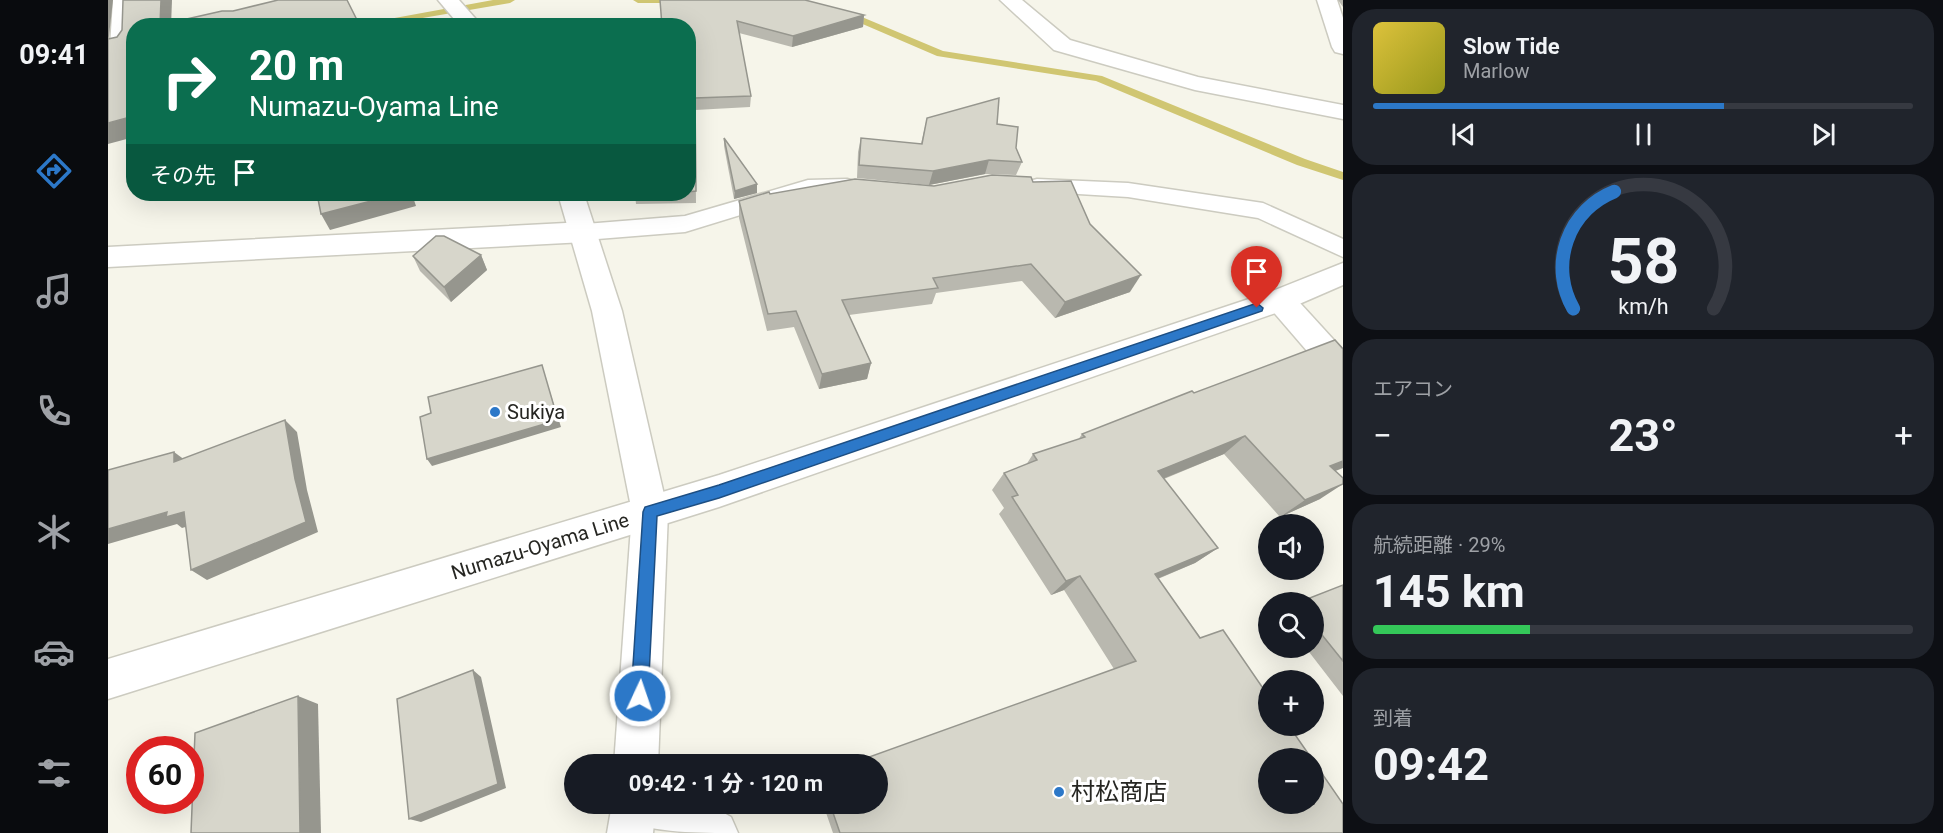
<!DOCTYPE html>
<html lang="ja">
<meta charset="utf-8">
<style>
:root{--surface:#171b24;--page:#20242c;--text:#f1f3f6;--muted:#9ea1a6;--line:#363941;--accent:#2c78c8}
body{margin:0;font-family:Roboto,"Noto Sans JP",sans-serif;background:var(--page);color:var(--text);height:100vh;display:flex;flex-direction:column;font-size:22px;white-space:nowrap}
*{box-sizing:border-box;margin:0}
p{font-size:20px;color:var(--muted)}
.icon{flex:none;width:33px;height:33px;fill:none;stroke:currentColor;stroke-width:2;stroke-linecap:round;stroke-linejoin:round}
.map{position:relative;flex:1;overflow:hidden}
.details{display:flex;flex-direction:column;gap:9px;padding:9px;background:#0d0f14;width:600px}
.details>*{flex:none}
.guide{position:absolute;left:18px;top:18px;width:570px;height:183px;border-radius:24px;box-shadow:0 6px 24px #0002;background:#0b6e4f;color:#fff;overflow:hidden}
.fabs{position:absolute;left:1150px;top:514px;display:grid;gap:12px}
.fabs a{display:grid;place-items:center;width:66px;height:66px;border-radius:50%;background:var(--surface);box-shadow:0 6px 24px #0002;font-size:30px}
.speed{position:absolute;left:18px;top:736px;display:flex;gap:12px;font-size:30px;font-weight:700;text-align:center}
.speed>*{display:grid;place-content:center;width:78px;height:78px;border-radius:50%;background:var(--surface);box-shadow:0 6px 24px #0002;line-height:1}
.speed .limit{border:9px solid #d22;background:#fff;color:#111}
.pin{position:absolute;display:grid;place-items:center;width:51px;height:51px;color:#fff;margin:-62px -26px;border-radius:50% 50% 50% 0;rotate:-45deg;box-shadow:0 0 6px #0007}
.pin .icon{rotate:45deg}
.me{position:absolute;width:66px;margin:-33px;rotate:3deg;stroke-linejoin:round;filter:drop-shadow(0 0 4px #0008)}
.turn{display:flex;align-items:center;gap:21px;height:126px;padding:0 24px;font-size:27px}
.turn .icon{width:78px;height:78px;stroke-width:2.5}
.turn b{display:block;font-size:42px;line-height:51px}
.then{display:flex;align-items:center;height:57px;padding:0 24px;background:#0003;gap:12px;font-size:22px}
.big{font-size:45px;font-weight:700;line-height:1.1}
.details .tile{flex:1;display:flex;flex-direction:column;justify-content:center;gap:9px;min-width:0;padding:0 21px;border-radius:24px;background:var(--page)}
.details .dial{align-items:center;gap:0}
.dial svg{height:156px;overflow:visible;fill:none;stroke:var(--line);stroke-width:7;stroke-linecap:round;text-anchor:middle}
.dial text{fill:var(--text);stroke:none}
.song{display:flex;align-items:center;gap:18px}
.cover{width:72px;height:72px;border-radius:9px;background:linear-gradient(135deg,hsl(50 70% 55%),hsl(60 70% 35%))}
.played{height:6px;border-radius:3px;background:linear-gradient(90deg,var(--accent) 65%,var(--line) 65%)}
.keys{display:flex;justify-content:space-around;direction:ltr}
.heat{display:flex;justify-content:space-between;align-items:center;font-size:33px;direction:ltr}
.charge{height:9px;border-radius:4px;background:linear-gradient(90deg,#34c759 29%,var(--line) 0)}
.trip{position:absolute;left:456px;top:754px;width:324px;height:60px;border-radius:30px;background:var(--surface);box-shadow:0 6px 24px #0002;font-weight:700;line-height:60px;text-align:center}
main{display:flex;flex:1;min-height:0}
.menu{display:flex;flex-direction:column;width:108px;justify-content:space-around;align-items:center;background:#090b0e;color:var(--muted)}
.menu .icon{width:42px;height:42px}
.menu .active{color:var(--accent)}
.menu b{font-size:27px;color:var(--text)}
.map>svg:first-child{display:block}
</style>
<main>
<nav class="menu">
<b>09:41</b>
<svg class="icon active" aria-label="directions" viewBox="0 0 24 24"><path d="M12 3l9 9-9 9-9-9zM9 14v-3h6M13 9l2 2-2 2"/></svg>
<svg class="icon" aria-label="music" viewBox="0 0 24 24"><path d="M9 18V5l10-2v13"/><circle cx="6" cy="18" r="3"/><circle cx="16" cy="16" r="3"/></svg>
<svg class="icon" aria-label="phone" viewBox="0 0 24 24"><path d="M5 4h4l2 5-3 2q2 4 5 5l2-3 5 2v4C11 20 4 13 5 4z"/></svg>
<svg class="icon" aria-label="climate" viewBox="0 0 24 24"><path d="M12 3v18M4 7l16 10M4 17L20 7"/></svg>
<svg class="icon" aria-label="car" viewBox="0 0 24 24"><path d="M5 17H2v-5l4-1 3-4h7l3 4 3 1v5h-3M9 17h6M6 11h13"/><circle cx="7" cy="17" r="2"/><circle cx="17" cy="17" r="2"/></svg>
<svg class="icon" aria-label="filters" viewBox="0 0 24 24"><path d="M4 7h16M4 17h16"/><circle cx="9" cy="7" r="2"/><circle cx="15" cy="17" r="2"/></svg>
</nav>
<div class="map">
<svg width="1235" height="833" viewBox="0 0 1235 833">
<rect width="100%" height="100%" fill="#f6f5ea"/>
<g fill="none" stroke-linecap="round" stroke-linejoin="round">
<g fill="#d0c672" fill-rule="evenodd">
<path d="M385,0H407L402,3L268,26H243Z"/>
<path d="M525,0H588L583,3H530Z"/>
<path d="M736,12H742L835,51L994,76L1197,159L1235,172V180L1189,165L988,81L829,56L736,16Z"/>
</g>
<defs>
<g id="service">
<path d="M739,179L747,181L750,186L747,191L701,194L577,232L477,240L469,238L466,232L469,226L477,224L577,216L700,180Z"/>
<path d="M929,179L1020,183L1155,203L1235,239V257L1150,218L1020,197L921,191L918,186L921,181Z"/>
</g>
<g id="minor">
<path d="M5,0H25L24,47L21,52L13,54L5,52L2,47Z"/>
<path d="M892,0H914L962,40L1090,77L1235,105V119L1087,90L946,50Z"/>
<path d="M1209,0H1229L1235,18V54L1227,52L1224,47Z"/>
<path d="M477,222L487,225L491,232L487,239L477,242L0,267V247Z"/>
<path d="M1172,289L1182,292L1235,350V384L1224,380L1162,308L1157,300L1162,292Z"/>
<path d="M505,804H600L623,817L630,833C589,833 550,833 511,820Z"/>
</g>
<g id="tertiary">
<path d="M330,0H351L374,26H352Z"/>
<path d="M450,194H476L514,311L560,512L555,524L542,528L529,524L524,512L484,311Z"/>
</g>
<path id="secondary" d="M1235,263V285L1182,308L611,507L0,699V659L611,475L1162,292Z"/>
<g id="primary">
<path d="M542,496L555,500L560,512L550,765H506L524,512L529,500Z"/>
<path d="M504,804H548L545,833H499Z"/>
</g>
</defs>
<use href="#service" stroke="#cccbc0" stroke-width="3"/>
<use href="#minor" stroke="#cccbc0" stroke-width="3"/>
<use href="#tertiary" stroke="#cccbc0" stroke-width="3"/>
<use href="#secondary" stroke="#cccbc0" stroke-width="3"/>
<use href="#primary" stroke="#cccbc0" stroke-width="3"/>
<use href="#service" fill="#fff" fill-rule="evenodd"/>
<use href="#minor" fill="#fff" fill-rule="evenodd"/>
<use href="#tertiary" fill="#fff" fill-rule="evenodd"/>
<use href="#secondary" fill="#fff" fill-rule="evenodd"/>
<use href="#primary" fill="#fff" fill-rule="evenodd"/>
</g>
<g fill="#b9b8af">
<path d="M552,0L756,15L755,27L684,47L631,33L643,96L642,107L587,110L588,203L528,204L527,194H580V26Z"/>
<path d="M1230,0H1235V7Z"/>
<path d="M819,118L889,124L908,148L914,162L908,175L877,174L821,185L749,178L750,152L753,138L813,144Z"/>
<path d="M616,138L649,193L626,199L616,146Z"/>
<path d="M925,182L982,224L1022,292L947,318L914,281L828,293L824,304L741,315L763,363L759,379L711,389L686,327L659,331L631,218V201L662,194Z"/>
<path d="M373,255L379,270L343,302L312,271L305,256Z"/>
<path d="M1086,393L1228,471L1212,499L1172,517L1116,454L1056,479L1110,548L1087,563L1050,579L1235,833H725L715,804H770L1006,669L956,590L943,595L891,514L896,508L884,490L896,473L918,465L925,454L970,440L974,434Z"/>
<path d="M1235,585V696L1198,648H1206V603Z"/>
</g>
<g fill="#96968e">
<path d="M0,0H5L0,45Z"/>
<path d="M53,0H64L63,26H52Z"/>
<path d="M756,15L755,27L684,47L685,36Z"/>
<path d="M26,116V137L0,144V123Z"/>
<path d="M881,160L877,174L821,185L825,171Z"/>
<path d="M649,184V193L626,199L627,191Z"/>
<path d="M290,194H304L308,206L222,230L213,214Z"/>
<path d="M373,255L379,270L343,302L336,287Z"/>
<path d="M1033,275L1022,292L947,318L957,302Z"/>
<path d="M763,363L759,379L711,389L714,374Z"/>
<path d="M436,373L453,427L324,466L319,459Z"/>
<path d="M177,420L189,432L199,490L210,532L99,580L83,570Z"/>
<path d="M1137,436L1116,454L1032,488L1050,471Z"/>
<path d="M66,452L81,463L66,462Z"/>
<path d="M1235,461V468L1197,483L1222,466Z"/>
<path d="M1235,484L1212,499L1172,517L1197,500Z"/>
<path d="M59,512H76L91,523L74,528L69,524L0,544V529Z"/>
<path d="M1110,548L1087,563L1027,588L1047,574Z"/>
<path d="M972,576L956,590L943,595L958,581Z"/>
<path d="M365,670L373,677L398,788L313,822L301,819Z"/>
<path d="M190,696L210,704L213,833H192Z"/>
</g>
<g fill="#d7d6cb" stroke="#96968e" stroke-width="1.5">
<path d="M15,0H53L52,25L114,11H125L170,0H239L252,26H26V116L0,123V39L9,37L14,30Z"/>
<path d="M552,0H697L756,15L685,36L629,21L643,96L587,98L588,191L580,192V26H554Z"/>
<path d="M891,98L889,124L910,127L908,148L914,162L881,160L825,171L751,165L753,138L814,144L819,118Z"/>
<path d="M616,138L649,184L627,191Z"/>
<path d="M884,175L923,177L925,182L963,181L982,224L1033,275L957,302L923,264L825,278L830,288L734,300L763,363L714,374L688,311L660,314L631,201L661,192L662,194L747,179L826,186Z"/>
<path d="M209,194H290L213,214Z"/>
<path d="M328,236H336L373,255L336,287L305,256Z"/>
<path d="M1227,340L1235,349V461L1222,466L1235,478V484L1197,500L1137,436L1050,471L1110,548L1047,574L1092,638L1115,630L1161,697V726H1181L1204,759H1161V804H1206V762L1235,804V833H732L722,804H770V765H739L1028,661L972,576L958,581L904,497L910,495L896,473L929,460L925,454L977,437L974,434L1084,391L1086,393Z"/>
<path d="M434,365L450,420L319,459L312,417L323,413L320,397Z"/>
<path d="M177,420L187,479L198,522L83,570L76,512L58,517L59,512L0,529V470L66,452V462Z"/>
<path d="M1235,585V661L1206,625V603H1189Z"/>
<path d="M365,670L390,784L301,819L289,699Z"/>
<path d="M190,696L192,833H83L87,733Z"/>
</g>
<path fill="#2c78c8" stroke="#1d4e82" stroke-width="1.5" d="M1149,303L1155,308L1154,311L611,498L549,516L540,696L538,702L532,704L526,702L523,696L535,512L537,507L611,485Z"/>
<g fill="#2c78c8" stroke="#fff" stroke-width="2">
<circle cx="387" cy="412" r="6"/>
<circle cx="951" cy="792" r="6"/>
</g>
<g text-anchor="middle" stroke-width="6" stroke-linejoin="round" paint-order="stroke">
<g font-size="20" fill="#262622" stroke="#fff" text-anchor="start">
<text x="399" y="419">Sukiya</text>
</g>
<g font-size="20" fill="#262622" stroke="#fff">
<text transform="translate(432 546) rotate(-17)" y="7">Numazu-Oyama Line</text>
</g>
<g font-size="24" fill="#262622" stroke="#fff" text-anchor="start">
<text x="963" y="800">村松商店</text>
</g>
</g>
</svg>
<div class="fabs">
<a><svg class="icon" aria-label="sound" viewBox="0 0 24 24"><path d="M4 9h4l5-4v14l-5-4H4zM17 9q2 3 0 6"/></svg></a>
<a><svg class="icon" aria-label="search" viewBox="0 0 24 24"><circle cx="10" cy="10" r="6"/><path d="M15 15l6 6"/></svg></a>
<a>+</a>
<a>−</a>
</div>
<div class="speed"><div class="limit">60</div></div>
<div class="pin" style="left:1149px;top:308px;background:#d93025"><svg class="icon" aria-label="arrive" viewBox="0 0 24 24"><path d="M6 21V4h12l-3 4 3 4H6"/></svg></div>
<svg class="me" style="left:532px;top:696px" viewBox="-20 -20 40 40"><circle r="17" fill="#2c78c8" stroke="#fff" stroke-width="3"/><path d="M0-11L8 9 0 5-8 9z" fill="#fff"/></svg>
<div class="trip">09:42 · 1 分 · 120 m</div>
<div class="guide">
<div class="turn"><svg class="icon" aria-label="right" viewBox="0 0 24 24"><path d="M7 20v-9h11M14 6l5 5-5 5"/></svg><div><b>20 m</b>Numazu-Oyama Line</div></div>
<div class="then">その先<svg class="icon" aria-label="arrive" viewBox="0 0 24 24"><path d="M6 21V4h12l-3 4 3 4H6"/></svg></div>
</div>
</div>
<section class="details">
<div class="tile">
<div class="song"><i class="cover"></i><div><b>Slow Tide</b><p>Marlow</p></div></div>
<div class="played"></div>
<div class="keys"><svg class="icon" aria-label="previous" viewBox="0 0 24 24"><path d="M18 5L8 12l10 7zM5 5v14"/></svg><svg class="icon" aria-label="pause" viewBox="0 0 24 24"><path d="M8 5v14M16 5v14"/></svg><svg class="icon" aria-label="next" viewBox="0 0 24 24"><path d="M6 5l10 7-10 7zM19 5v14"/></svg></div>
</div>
<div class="tile dial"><svg viewBox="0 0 100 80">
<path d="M14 69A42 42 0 1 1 86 69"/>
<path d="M14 69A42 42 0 0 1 35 9" stroke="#2c78c8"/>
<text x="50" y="56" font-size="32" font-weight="700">58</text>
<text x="50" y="72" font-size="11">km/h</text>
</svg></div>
<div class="tile"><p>エアコン</p>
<div class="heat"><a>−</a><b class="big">23°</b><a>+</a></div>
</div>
<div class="tile"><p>航続距離 · 29%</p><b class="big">145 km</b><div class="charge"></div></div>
<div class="tile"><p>到着</p><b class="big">09:42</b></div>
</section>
</main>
